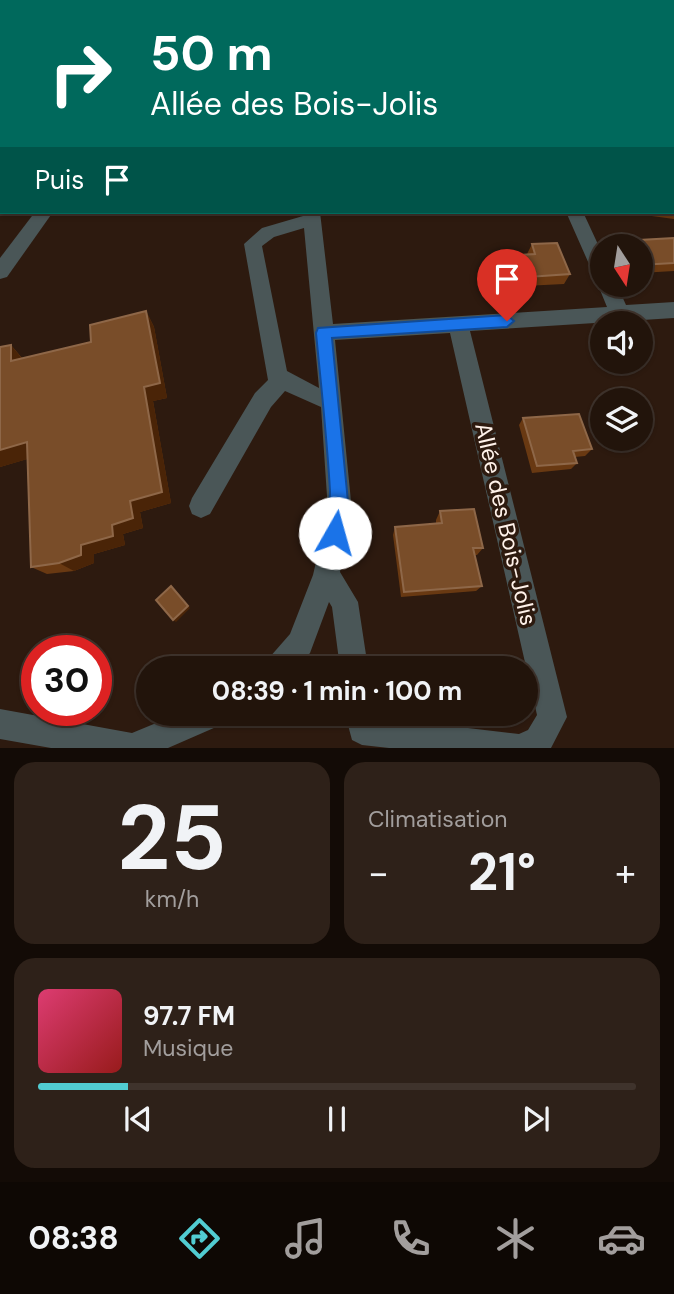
<!DOCTYPE html>
<html lang="fr">
<meta charset="utf-8">
<style>
:root{--surface:#22140b;--page:#2e2119;--text:#f1f3f6;--muted:#a29e9d;--line:#3f332c;--accent:#51ccd1}
body{margin:0;font-family:"DM Sans",sans-serif;background:var(--page);color:var(--text);height:100vh;display:flex;flex-direction:column;font-size:26px;white-space:nowrap}
*{box-sizing:border-box;margin:0}
p{font-size:23px;color:var(--muted)}
.icon{flex:none;width:38px;height:38px;fill:none;stroke:currentColor;stroke-width:2;stroke-linecap:round;stroke-linejoin:round}
.map{position:relative;height:748px;overflow:hidden}
.sheet{display:flex;flex-direction:column;gap:14px;padding:14px;background:#130b06;flex:1}
.sheet>*{flex:none}
.top-card{position:absolute;left:0px;top:0px;width:676px;height:214px;box-shadow:0 2px 5px #0004,0 0 0 2px var(--line);background:#00695c;color:#fff;overflow:hidden}
.needle{width:46px;rotate:168deg}
.fabs{position:absolute;left:590px;top:234px;display:grid;gap:14px}
.fabs a{display:grid;place-items:center;width:63px;height:63px;border-radius:50%;background:var(--surface);box-shadow:0 2px 5px #0004,0 0 0 2px var(--line);font-size:35px}
.speed{position:absolute;left:21px;top:635px;display:flex;gap:14px;font-size:35px;font-weight:700;text-align:center}
.speed>*{display:grid;place-content:center;width:91px;height:91px;border-radius:50%;background:var(--surface);box-shadow:0 2px 5px #0004,0 0 0 2px var(--line);line-height:1}
.speed .limit{border:10px solid #d22;background:#fff;color:#111}
.pin{position:absolute;display:grid;place-items:center;width:60px;height:60px;color:#fff;margin:-72px -30px;border-radius:50% 50% 50% 0;rotate:-45deg;box-shadow:0 0 7px #0007}
.pin .icon{rotate:45deg}
.me{position:absolute;width:77px;margin:-38px;rotate:7deg;stroke-linejoin:round;filter:drop-shadow(0 0 5px #0008)}
.turn{display:flex;align-items:center;gap:24px;height:147px;padding:0 35px;font-size:32px}
.turn .icon{width:91px;height:91px;stroke-width:2.5}
.turn b{display:block;font-size:49px;line-height:60px}
.then{display:flex;align-items:center;height:66px;padding:0 35px;background:#0003;gap:14px;font-size:26px}
.big{font-size:52px;font-weight:700;line-height:1.1}
.sheet .widget{flex:1;display:flex;flex-direction:column;justify-content:center;gap:10px;min-width:0;padding:0 24px;border-radius:21px;background:var(--page)}
.sheet .dial{align-items:center;gap:0}
.dial b{font-size:91px;line-height:1}
.song{display:flex;align-items:center;gap:21px}
.cover{width:84px;height:84px;border-radius:10px;background:linear-gradient(135deg,hsl(340 70% 55%),hsl(0 70% 35%))}
.played{height:7px;border-radius:4px;background:linear-gradient(90deg,var(--accent) 15%,var(--line) 15%)}
.keys{display:flex;justify-content:space-around;direction:ltr}
.heat{display:flex;justify-content:space-between;align-items:center;font-size:38px;direction:ltr}
.sheet .tiles{flex:1;display:grid;gap:14px;grid-template-columns:1fr 1fr}
.widget:last-child{grid-column:span 2}
.trip{position:absolute;left:136px;top:656px;width:402px;height:70px;border-radius:35px;background:var(--surface);box-shadow:0 2px 5px #0004,0 0 0 2px var(--line);font-weight:700;line-height:70px;text-align:center}
.tabs{display:flex;height:112px;justify-content:space-around;align-items:center;background:#0e0804;color:var(--muted)}
.tabs .icon{width:49px;height:49px}
.tabs .current{color:var(--accent)}
.tabs b{font-size:32px;color:var(--text)}
.map>svg:first-child{display:block}
</style>
<div class="map">
<svg width="674" height="748" viewBox="0 0 674 748">
<rect width="100%" height="100%" fill="#2d1a0f"/>
<g fill="none" stroke-linecap="round" stroke-linejoin="round">
<g fill="#4a5657" fill-rule="evenodd">
<path d="M144,0H157L143,2Z"/>
<path d="M194,0H206L193,2Z"/>
<path d="M238,0H250L237,2Z"/>
<rect x="404" y="0" width="12" height="2"/>
<rect x="0" y="3" width="2" height="8"/>
<path d="M0,170H2L0,182Z"/>
<path d="M35,212H53L7,277L0,279V258Z"/>
<path d="M303,212H320L333,324L607,307L598,285L601,280L595,278L593,273L566,212H583L602,253V285H617L626,305L674,302V318L470,331L567,717L551,748H389L362,745L352,740L345,714H375V717L519,734L528,730L537,715L450,333L335,340L352,511L340,572L358,602L368,668H340L332,607L329,602L310,653L297,668H265L269,658L290,634L313,575L328,511L321,407L285,391L271,407L210,514L201,518L192,514L189,506L192,498L255,393L268,380L244,244L262,228L303,216ZM304,228L319,388L287,371L262,246L274,237Z"/>
<path d="M0,709L132,733L178,714H228L223,724L168,748H51L0,739Z"/>
</g>
</g>
<g fill="#693912">
<path d="M2,31V62H0V33Z"/>
<path d="M674,188V219L622,212H674Z"/>
<path d="M674,238V271L640,273V247H618L622,241Z"/>
<path d="M532,244L570,274L564,284L524,286L517,264L520,255L527,254Z"/>
<path d="M146,311L154,327L167,398L153,401L171,503L140,512L143,528L123,534L125,545L94,554V563L74,571L47,574L31,567L27,459L0,467V347L11,345L22,358L91,342Z"/>
<path d="M523,418L592,449L585,456L575,457L577,463L571,469L532,473L519,425Z"/>
<path d="M440,511L483,548L477,555H475L482,586L476,591L401,597L393,535L395,527L436,524V520Z"/>
</g>
<g fill="#4a2407">
<path d="M109,0H131L129,2H107Z"/>
<path d="M146,311L154,327L167,398L153,401L171,503L140,512L143,528L123,534L125,545L94,554V563L74,571L59,563L130,501L144,387Z"/>
<path d="M11,345L24,361H11Z"/>
<path d="M27,442L41,455L0,467V450Z"/>
<path d="M171,586L190,608L176,622L173,620Z"/>
</g>
<g fill="#794d29" stroke="#8e6748" stroke-width="2">
<path d="M35,0H109L107,2H33Z"/>
<path d="M264,0H363V2H263Z"/>
<path d="M2,31V45L0,44V33Z"/>
<path d="M674,238V263L640,265V247H625L622,241Z"/>
<path d="M557,243L570,274L528,277L520,255L535,254L532,244Z"/>
<path d="M146,311L160,383L144,387L162,492L130,501L133,518L112,525L113,536L81,545V555L59,563L31,567L27,442L0,450V347L11,345V361L91,342L90,325Z"/>
<path d="M579,414L592,449L573,451L577,463L537,466L523,418Z"/>
<path d="M474,509L483,548H473L482,586L404,592L395,527L442,523L440,511Z"/>
<path d="M171,586L188,606L173,620L156,600Z"/>
</g>
<path fill="#1a73e8" stroke="#114b97" stroke-width="2" d="M507,315L514,321L507,327L332,338L349,512L342,539L335,542L328,539C325,530 330,504 330,491C327,438 321,385 316,333L318,328Z"/>
<g text-anchor="middle" stroke-width="7" stroke-linejoin="round" paint-order="stroke">
<g font-size="23" fill="#fff2ea" stroke="#2d1a0f">
<text transform="translate(506 524) rotate(77)" y="8">Allée des Bois-Jolis</text>
</g>
</g>
</svg>
<div class="fabs">
<a><svg class="needle" viewBox="-14 -14 28 28"><path d="M0-13l5 13h-10z" fill="#e53935"/><path d="M0 13l5-13h-10z" fill="#a29e9d"/></svg></a>
<a><svg class="icon" aria-label="sound" viewBox="0 0 24 24"><path d="M4 9h4l5-4v14l-5-4H4zM17 9q2 3 0 6"/></svg></a>
<a><svg class="icon" aria-label="layers" viewBox="0 0 24 24"><path d="M12 4l9 5-9 5-9-5zM3 14l9 5 9-5"/></svg></a>
</div>
<div class="speed"><div class="limit">30</div></div>
<div class="pin" style="left:507px;top:321px;background:#d93025"><svg class="icon" aria-label="arrive" viewBox="0 0 24 24"><path d="M6 21V4h12l-3 4 3 4H6"/></svg></div>
<svg class="me" style="left:335px;top:533px" viewBox="-20 -20 40 40"><circle r="19" fill="#fff"/><path d="M0-13L10 11 0 6-10 11z" fill="#1a73e8"/></svg>
<div class="trip">08:39 · 1 min · 100 m</div>
<div class="top-card">
<div class="turn"><svg class="icon" aria-label="right" viewBox="0 0 24 24"><path d="M7 20v-9h11M14 6l5 5-5 5"/></svg><div><b>50 m</b>Allée des Bois-Jolis</div></div>
<div class="then">Puis<svg class="icon" aria-label="arrive" viewBox="0 0 24 24"><path d="M6 21V4h12l-3 4 3 4H6"/></svg></div>
</div>
</div>
<section class="sheet">
<div class="tiles">
<div class="widget dial"><b>25</b><p>km/h</p></div>
<div class="widget"><p>Climatisation</p>
<div class="heat"><a>−</a><b class="big">21°</b><a>+</a></div>
</div>
<div class="widget">
<div class="song"><i class="cover"></i><div><b>97.7 FM</b><p>Musique</p></div></div>
<div class="played"></div>
<div class="keys"><svg class="icon" aria-label="previous" viewBox="0 0 24 24"><path d="M18 5L8 12l10 7zM5 5v14"/></svg><svg class="icon" aria-label="pause" viewBox="0 0 24 24"><path d="M8 5v14M16 5v14"/></svg><svg class="icon" aria-label="next" viewBox="0 0 24 24"><path d="M6 5l10 7-10 7zM19 5v14"/></svg></div>
</div>
</div>
</section>
<nav class="tabs">
<b>08:38</b>
<svg class="icon current" aria-label="directions" viewBox="0 0 24 24"><path d="M12 3l9 9-9 9-9-9zM9 14v-3h6M13 9l2 2-2 2"/></svg>
<svg class="icon" aria-label="music" viewBox="0 0 24 24"><path d="M9 18V5l10-2v13"/><circle cx="6" cy="18" r="3"/><circle cx="16" cy="16" r="3"/></svg>
<svg class="icon" aria-label="phone" viewBox="0 0 24 24"><path d="M5 4h4l2 5-3 2q2 4 5 5l2-3 5 2v4C11 20 4 13 5 4z"/></svg>
<svg class="icon" aria-label="climate" viewBox="0 0 24 24"><path d="M12 3v18M4 7l16 10M4 17L20 7"/></svg>
<svg class="icon" aria-label="car" viewBox="0 0 24 24"><path d="M5 17H2v-5l4-1 3-4h7l3 4 3 1v5h-3M9 17h6M6 11h13"/><circle cx="7" cy="17" r="2"/><circle cx="17" cy="17" r="2"/></svg>
</nav>
